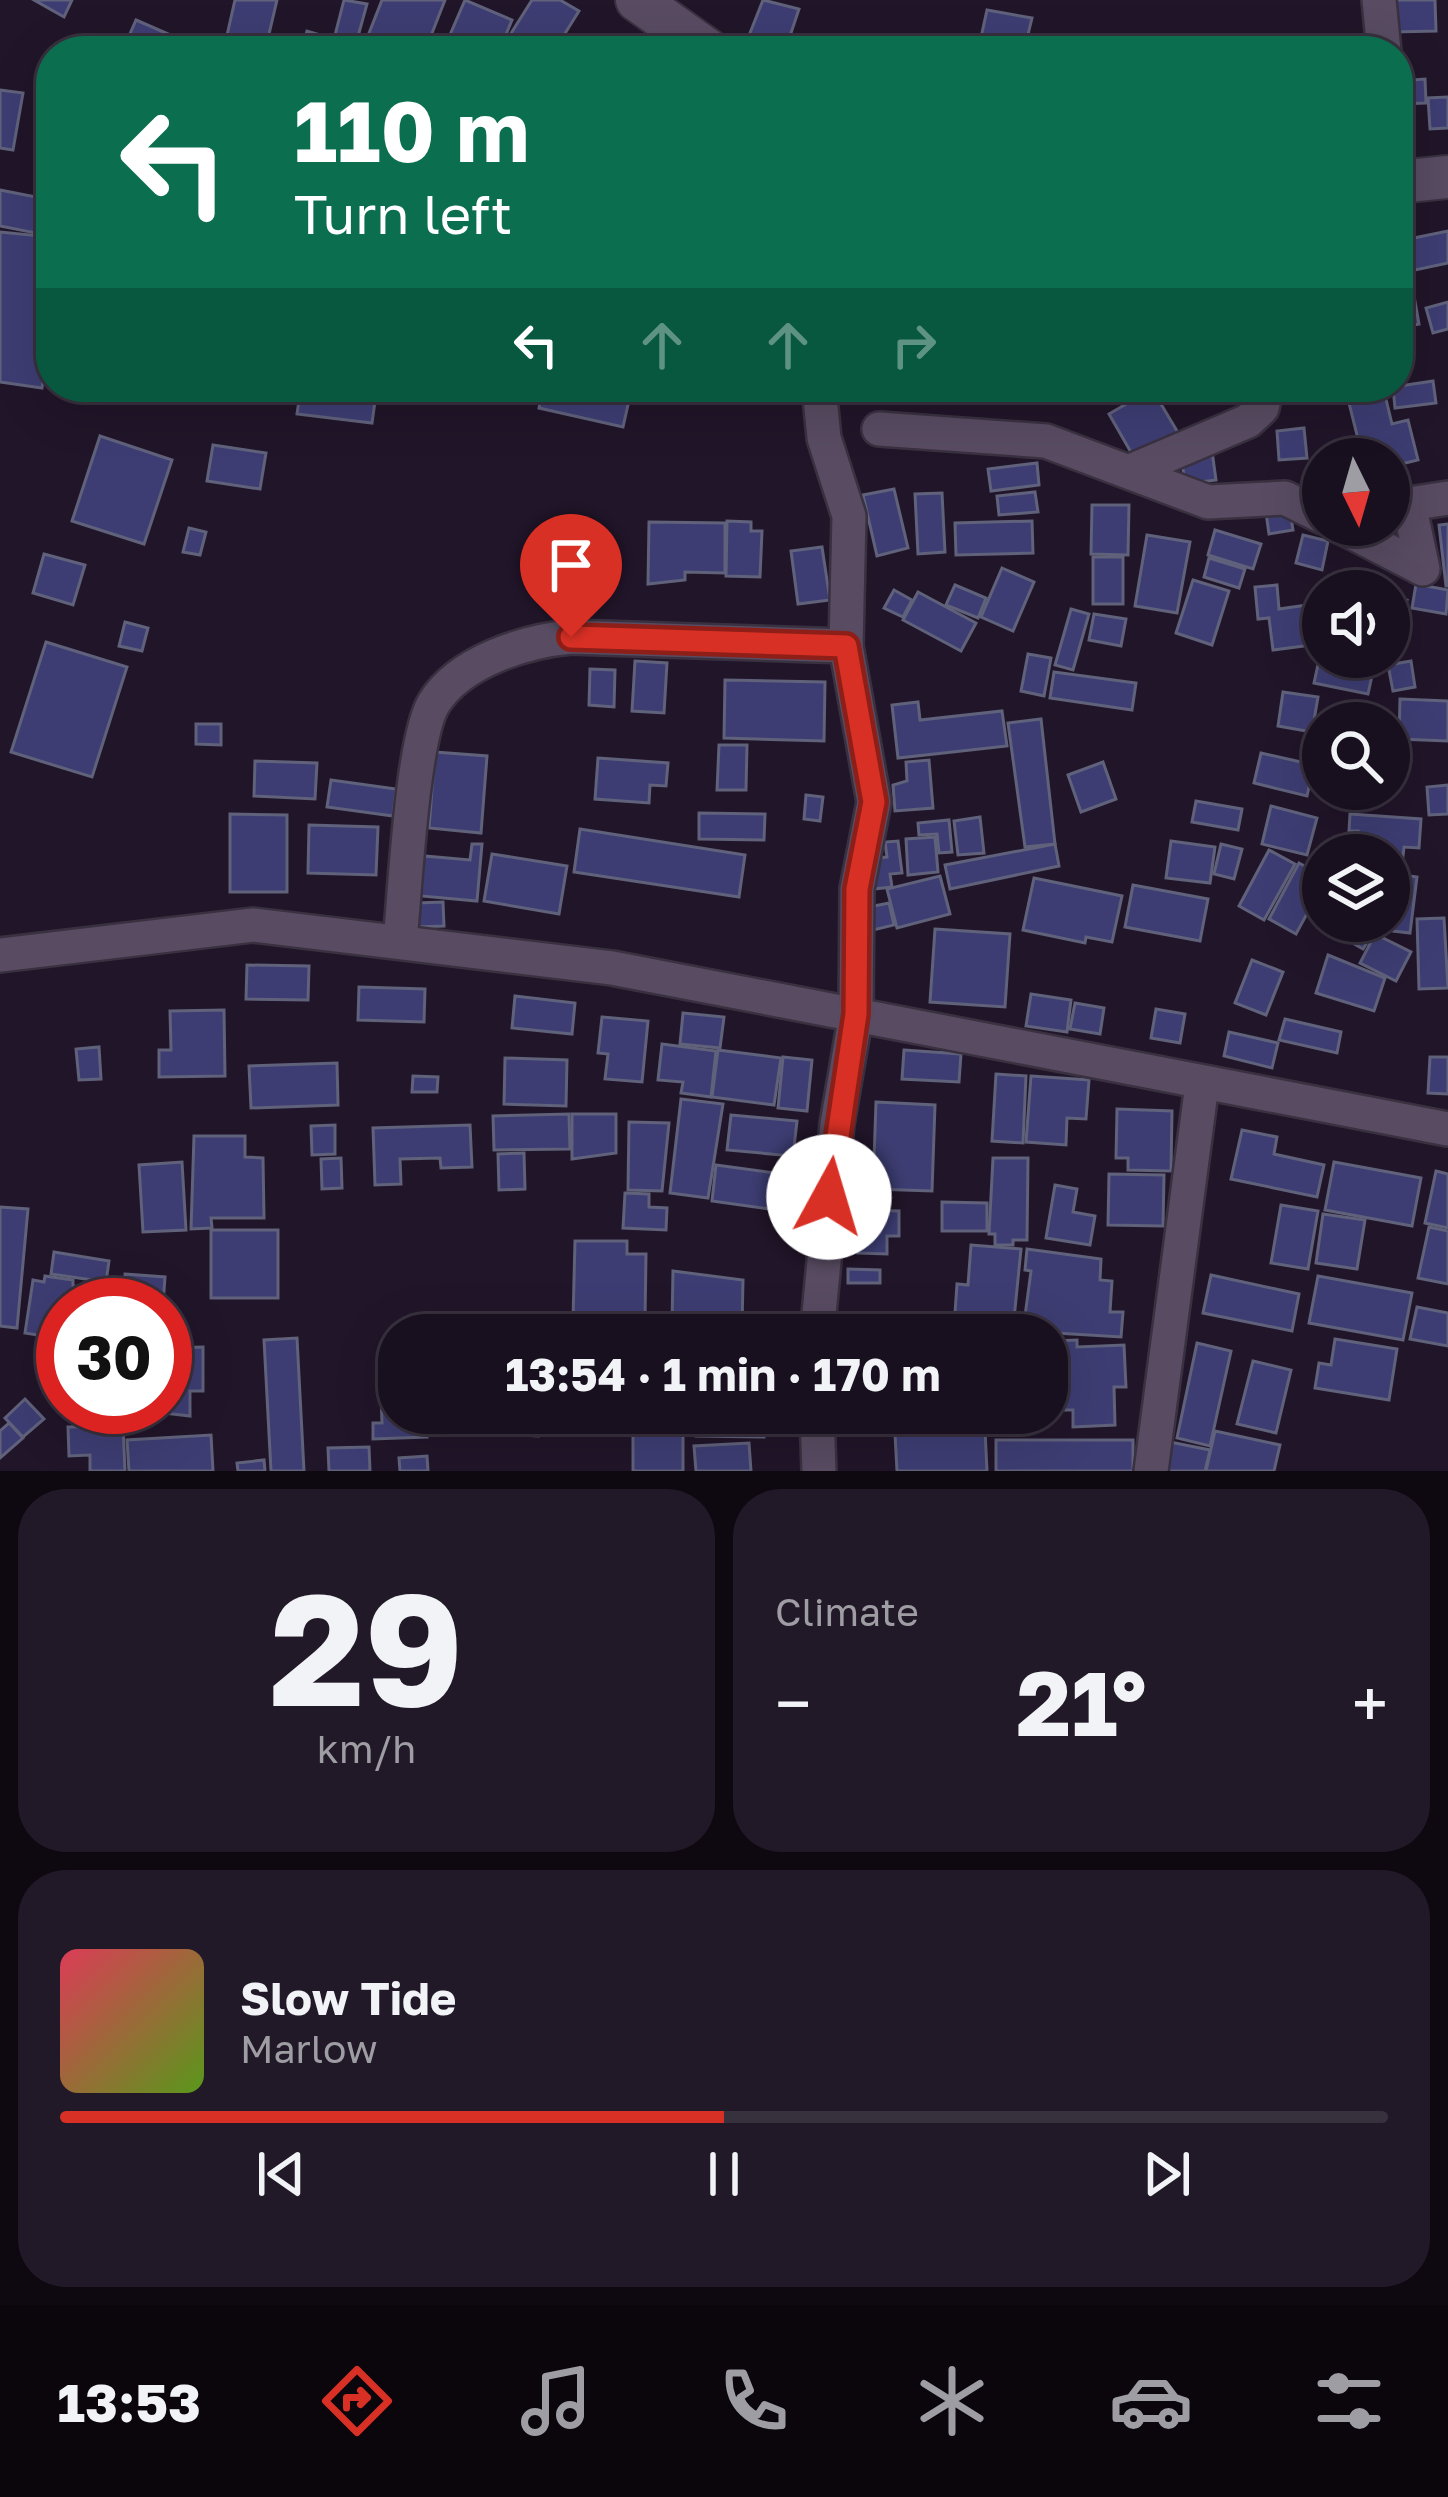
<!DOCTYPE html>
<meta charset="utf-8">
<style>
:root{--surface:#19101f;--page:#221928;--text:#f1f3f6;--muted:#9f9da4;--line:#37303d;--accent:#d93025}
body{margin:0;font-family:"Golos Text",sans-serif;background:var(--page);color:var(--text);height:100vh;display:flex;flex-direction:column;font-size:45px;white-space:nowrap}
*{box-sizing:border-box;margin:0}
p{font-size:39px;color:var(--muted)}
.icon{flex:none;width:66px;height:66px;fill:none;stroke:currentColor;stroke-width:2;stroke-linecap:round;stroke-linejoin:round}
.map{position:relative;height:1471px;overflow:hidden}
.drawer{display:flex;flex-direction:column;gap:18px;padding:18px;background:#0e0911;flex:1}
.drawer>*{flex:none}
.top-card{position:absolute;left:36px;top:36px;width:1377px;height:366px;border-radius:48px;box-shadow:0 12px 48px #0002,0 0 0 3px var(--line);background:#0b6e4f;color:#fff;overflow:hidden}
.needle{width:78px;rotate:175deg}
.buttons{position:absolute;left:1302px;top:438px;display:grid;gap:24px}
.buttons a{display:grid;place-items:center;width:108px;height:108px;border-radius:50%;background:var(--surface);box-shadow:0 12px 48px #0002,0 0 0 3px var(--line);font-size:60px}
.speed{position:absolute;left:36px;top:1278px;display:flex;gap:24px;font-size:60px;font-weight:700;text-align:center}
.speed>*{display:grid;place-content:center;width:156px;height:156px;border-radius:50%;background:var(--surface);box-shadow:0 12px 48px #0002,0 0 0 3px var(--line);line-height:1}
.speed .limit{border:18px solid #d22;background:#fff;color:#111}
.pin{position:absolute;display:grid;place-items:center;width:102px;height:102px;color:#fff;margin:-123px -51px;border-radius:50% 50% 50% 0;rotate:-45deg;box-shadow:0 0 12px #0007}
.pin .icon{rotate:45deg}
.me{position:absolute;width:132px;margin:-66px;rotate:6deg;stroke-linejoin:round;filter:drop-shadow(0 0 9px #0008)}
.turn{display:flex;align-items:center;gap:42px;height:252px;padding:0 60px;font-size:54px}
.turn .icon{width:156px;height:156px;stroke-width:2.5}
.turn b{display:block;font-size:84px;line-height:102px}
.lanes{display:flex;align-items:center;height:114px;padding:0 60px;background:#0003;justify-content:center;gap:60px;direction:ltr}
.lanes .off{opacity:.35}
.big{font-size:90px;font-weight:700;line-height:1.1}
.drawer .card{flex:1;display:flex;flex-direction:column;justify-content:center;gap:18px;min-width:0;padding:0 42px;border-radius:48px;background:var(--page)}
.drawer .dial{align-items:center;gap:0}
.dial b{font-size:156px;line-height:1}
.song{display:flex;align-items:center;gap:36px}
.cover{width:144px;height:144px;border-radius:18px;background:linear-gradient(135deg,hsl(350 70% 55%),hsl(90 70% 35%))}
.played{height:12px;border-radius:6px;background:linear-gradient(90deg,var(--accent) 50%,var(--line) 50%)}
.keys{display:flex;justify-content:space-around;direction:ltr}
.heat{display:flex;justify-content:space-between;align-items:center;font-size:66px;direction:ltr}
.drawer .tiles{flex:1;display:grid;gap:18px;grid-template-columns:1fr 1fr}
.card:last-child{grid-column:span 2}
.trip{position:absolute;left:378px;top:1314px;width:690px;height:120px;border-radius:48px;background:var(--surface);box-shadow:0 12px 48px #0002,0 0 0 3px var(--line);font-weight:700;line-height:120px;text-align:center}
.menu{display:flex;height:192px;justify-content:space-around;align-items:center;background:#0a060c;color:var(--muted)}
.menu .icon{width:84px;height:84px}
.menu .active{color:var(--accent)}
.menu b{font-size:54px;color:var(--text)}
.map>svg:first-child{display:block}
</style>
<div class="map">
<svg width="1448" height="1471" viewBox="0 0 1448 1471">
<rect width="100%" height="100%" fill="#211529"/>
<g fill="#3d3d73" stroke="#60617b" stroke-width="3">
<path d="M34,0H72L64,17Z"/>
<path d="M235,0H277L265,51L225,44Z"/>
<path d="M344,0L367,4L354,51H301L307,31L334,39Z"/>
<path d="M382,0H445L425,51H362Z"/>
<path d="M465,0L512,20L499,51H443Z"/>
<path d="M532,0H560L579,11L554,51H535L510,35Z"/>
<path d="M763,0L799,9L785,51L748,38Z"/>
<path d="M1392,0H1435L1436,31L1393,32Z"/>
<path d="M987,10L1032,18L1024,51H978Z"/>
<path d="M136,20L173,36L167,51L126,43Z"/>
<path d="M624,35L636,51H609Z"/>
<path d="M814,37L836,48L835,51H807Z"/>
<path d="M1076,37L1075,42L1116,51H1073Z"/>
<path d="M1425,79L1426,103L1399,104V81Z"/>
<path d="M0,90L23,93L13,150L0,148Z"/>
<path d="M1448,97V128L1430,129L1428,98Z"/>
<path d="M0,190L51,200V236L0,226Z"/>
<path d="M1448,231V263L1415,270L1409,239Z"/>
<path d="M0,232L51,237V323L42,388L0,382Z"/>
<path d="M1411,279L1419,324L1398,328V281Z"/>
<path d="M1448,302V329L1433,333L1426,308Z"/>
<path d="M1433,381L1436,403L1395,408L1393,387Z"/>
<path d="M301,387H377L372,423L297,414Z"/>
<path d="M543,387H632L623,427L539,408Z"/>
<path d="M1084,387H1128V388L1087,399Z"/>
<path d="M1361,387H1383L1392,424L1408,420L1418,460L1389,467V459H1363L1346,391Z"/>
<path d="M1152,389L1180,436L1136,461L1109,414Z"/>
<path d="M1304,428L1307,458L1279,460L1277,431Z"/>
<path d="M100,436L172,460L144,544L72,521Z"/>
<path d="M213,445L266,453L260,489L207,481Z"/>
<path d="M1212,451L1216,480L1185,484L1181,454Z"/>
<path d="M1037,463L1039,485L991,491L988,469Z"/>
<path d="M894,489L908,548L877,556L863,495Z"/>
<path d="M1035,492L1038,512L999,515L997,496Z"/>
<path d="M942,493L945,552L918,554L915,494Z"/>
<path d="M1289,503L1293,530L1269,534L1265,506Z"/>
<path d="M1092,505H1129L1128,555L1091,554Z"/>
<path d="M727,521L751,522V531H762L760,577L726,576Z"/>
<path d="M1032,521L1033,553L956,555L955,523Z"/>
<path d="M649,522L725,523V573L685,572V580L648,584Z"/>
<path d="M1448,524V586H1446L1439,525Z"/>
<path d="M189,528L206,532L200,555L183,552Z"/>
<path d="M1215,530L1261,544L1253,569L1208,555Z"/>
<path d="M1147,535L1190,542L1177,613L1135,606Z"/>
<path d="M1303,535L1328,541L1322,570L1296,563Z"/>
<path d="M822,547L830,600L798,604L791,551Z"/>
<path d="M44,554L85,565L73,605L33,593Z"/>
<rect x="1093" y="557" width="30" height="47"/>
<path d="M1209,558L1245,569L1239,588L1204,577Z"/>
<path d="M1002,568L1034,582L1013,631L981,617Z"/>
<path d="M1193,580L1229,591L1212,645L1176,633Z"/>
<path d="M1416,584L1448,590L1446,614L1412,608Z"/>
<path d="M955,585L986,598L978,618L946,605Z"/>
<path d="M1277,585L1279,609L1307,605L1312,645L1273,650L1269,618L1258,619L1255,587Z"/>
<path d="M894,590L912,600L903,617L884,608Z"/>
<path d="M918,592L976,623L961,651L903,620Z"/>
<path d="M1389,596L1407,600L1392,652L1389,651Z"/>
<path d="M1071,609L1089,614L1073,670L1055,665Z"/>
<path d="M1094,614L1126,619L1121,646L1089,640Z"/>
<path d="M125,622L148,628L142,651L119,646Z"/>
<path d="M46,642L127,667L92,777L11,752Z"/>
<path d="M1321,651L1323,657L1375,662L1368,694L1314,683Z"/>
<path d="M1028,654L1051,658L1044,696L1021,691Z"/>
<path d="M635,661L667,663L664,713L632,711Z"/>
<path d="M1411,661L1415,687L1393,691L1388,665Z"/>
<path d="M590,669L615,670L614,707L589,705Z"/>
<path d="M1054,672L1136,683L1132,710L1050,698Z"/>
<path d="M725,680L825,682L824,741L724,738Z"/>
<path d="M1283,692L1318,697L1312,732L1278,726Z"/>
<path d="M1400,699L1448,701V741L1399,739Z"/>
<path d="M918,702L920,720L1002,711L1007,746L898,758L892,705Z"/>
<path d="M1041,719L1055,844L1025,847L1008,723Z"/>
<path d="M196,724H221V745L196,744Z"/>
<path d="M719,745H747L746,790H717Z"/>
<path d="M435,752L487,756L481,833L429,828Z"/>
<path d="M1261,753L1314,765L1307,796L1254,783Z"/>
<path d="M598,758L668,763L666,786L650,785L649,803L595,799Z"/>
<path d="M929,760L933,808L895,811L893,785L907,781L906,762Z"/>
<path d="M255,761L317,763L315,799L254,796Z"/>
<path d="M1103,762L1116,799L1081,812L1068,775Z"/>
<path d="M331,780L396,789L393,816L327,807Z"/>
<path d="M1448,785V814L1429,815L1427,787Z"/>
<path d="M806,795L823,797L820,821L804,819Z"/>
<path d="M1196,801L1242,809L1238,830L1192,822Z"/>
<path d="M1271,806L1317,818L1307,855L1262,844Z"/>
<path d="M699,813L765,814L764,840L699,839Z"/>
<path d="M230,814L287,815V892H230Z"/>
<path d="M1350,814L1421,819L1419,848L1404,847L1402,865L1389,864V855H1356L1358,831H1349Z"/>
<path d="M980,817L984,853L958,855L954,821Z"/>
<path d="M949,820L952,852L939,853L937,834L919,835L918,823Z"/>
<path d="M309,825L378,827L376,875L308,873Z"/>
<path d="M580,829L745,855L739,897L574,872Z"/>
<path d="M935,837L938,872L908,875L906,839Z"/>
<path d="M898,841L902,873L890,874L892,887L874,889L871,858L887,857L885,842Z"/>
<path d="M1171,841L1215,847L1210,883L1166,878Z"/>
<path d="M472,844H482L477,901L421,896L424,856L470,860Z"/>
<path d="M1055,844L1059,866L950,889L945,865Z"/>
<path d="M1221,844L1242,849L1234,879L1214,874Z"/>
<path d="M1269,850L1295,864L1264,920L1239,906Z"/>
<path d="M492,854L567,866L559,914L484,901Z"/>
<path d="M1299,863L1323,876V884L1296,934L1269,919Z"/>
<path d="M1389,873L1417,877L1410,933L1384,930L1389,921Z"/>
<path d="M940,876L950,914L897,928L887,889Z"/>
<path d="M1034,878L1122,896L1112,942L1086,937L1085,943L1023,930Z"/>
<path d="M1133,885L1208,899L1200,941L1125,927Z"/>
<path d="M443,902L444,926L417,927L416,903Z"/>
<path d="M889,903L894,925L869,931L864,908Z"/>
<path d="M1444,918L1448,988L1419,989L1417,919Z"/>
<path d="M1327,921H1380L1363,949L1323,926Z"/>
<path d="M935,929L1010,934L1005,1007L930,1002Z"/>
<path d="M1375,934L1411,952L1396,981L1360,963Z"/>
<path d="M1328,955L1385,978L1374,1011L1316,993Z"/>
<path d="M1252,960L1283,972L1266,1015L1235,1003Z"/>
<path d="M247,965L309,966L308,1000L246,999Z"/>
<path d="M359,987L425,989L424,1022L358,1020Z"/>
<path d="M1031,994L1071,1000L1067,1032L1026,1026Z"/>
<path d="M515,996L575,1003L572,1034L512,1028Z"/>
<path d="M1075,1003L1104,1008L1100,1034L1070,1029Z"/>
<path d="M1156,1009L1185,1014L1180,1043L1151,1038Z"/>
<path d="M224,1010L225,1076L159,1077V1050H171L170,1011Z"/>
<path d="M683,1013L724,1017L720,1048L680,1044Z"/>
<path d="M602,1017L648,1021L642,1082L605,1079L608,1054L598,1053Z"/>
<path d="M1285,1019L1341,1032L1337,1053L1279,1040Z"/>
<path d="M1229,1032L1278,1043L1272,1068L1224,1056Z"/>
<path d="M662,1044L716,1051L711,1097L681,1093L683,1082L658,1080Z"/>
<path d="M99,1047L101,1079L79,1080L76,1049Z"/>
<path d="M718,1050L781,1058L774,1105L712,1097Z"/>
<path d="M904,1050L961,1054L959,1082L902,1079Z"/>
<path d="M783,1057L812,1060L807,1111L778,1108Z"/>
<path d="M1430,1057H1448V1094L1428,1093Z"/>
<path d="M505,1058L567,1060L566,1106L504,1104Z"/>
<path d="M337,1063L338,1105L251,1108L249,1066Z"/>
<path d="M996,1074L1026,1076L1023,1143L992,1141Z"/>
<path d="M413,1076L438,1077L437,1092H412Z"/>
<path d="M1031,1076L1089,1080L1086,1119L1067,1118L1066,1145L1026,1142Z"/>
<path d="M681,1099L723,1104L708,1198L670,1193Z"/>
<path d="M876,1102L935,1105L932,1191L873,1189Z"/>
<path d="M1117,1109L1172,1111L1171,1171L1128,1170V1158H1116Z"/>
<path d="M569,1114L570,1149L494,1150L493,1116Z"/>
<path d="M572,1114H616V1153L572,1159Z"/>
<path d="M731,1115L797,1121L793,1156L727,1150Z"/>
<path d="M629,1122L669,1123L662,1191L628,1190Z"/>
<path d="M335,1125V1154L312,1155L311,1126Z"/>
<path d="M470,1125L472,1167L441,1168L440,1158L400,1159L401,1184L375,1185L373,1128Z"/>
<path d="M1242,1130L1277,1137L1274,1154L1324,1165L1317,1197L1231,1179Z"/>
<path d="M194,1136H245V1157L263,1158L264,1218H211L212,1228L191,1229Z"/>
<path d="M524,1153L525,1189L499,1190L498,1154Z"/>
<path d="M341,1158L342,1188L322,1189L321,1159Z"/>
<path d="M993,1158H1028L1027,1240H1013V1245H995V1234H989Z"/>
<path d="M182,1162L186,1230L143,1232L139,1165Z"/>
<path d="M1334,1162L1421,1178L1412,1226L1325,1210Z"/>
<path d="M716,1165L789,1175L783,1211L712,1201Z"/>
<path d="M1436,1171L1448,1174V1228L1425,1223Z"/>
<path d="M1109,1174L1164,1175L1163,1226L1108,1225Z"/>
<path d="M789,1185L805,1187L802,1214L787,1212Z"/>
<path d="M1055,1185L1077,1189L1073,1212L1095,1216L1090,1245L1046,1238Z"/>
<path d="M625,1193L649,1194V1207L667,1208L666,1230L623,1228Z"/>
<path d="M942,1202L987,1203V1231H942Z"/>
<path d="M1281,1205L1318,1211L1308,1269L1271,1263Z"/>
<path d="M0,1207L28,1209L17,1328L0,1326Z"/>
<path d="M859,1210L899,1211V1236H887V1254L858,1253Z"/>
<path d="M1323,1214L1365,1220L1357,1269L1316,1263Z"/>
<path d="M1429,1227L1448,1231V1284L1418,1278Z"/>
<rect x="211" y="1230" width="67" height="68"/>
<path d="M575,1241H627V1254H646L645,1321L573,1320Z"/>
<path d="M971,1245L1021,1249L1013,1329L964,1325L965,1314L955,1313L957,1284L968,1285Z"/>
<path d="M1027,1249L1101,1259L1100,1280L1112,1281L1110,1312H1123L1121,1337L1023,1331L1031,1271L1025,1270Z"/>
<path d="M54,1252L109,1261L106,1282L51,1274Z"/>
<path d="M848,1269L880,1270V1283H848Z"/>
<path d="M673,1271L743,1280L742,1327L672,1324Z"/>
<path d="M125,1274L165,1277L163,1305H86L87,1287L124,1289Z"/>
<path d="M1211,1275L1299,1294L1292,1331L1203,1313Z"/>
<path d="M45,1276L73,1280V1286L80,1287L78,1305H63V1339L25,1333L33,1280L44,1282Z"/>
<path d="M1318,1276L1412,1293L1403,1340L1309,1323Z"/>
<path d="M1417,1307L1448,1313V1346L1410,1339Z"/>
<path d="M297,1338L304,1471H271L264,1340Z"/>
<path d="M1335,1339L1397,1349L1389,1400L1315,1388L1319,1363L1331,1365Z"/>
<path d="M1077,1340V1347L1124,1345L1126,1387H1114L1115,1425L1073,1427V1410H1055L1052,1341Z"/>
<path d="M1197,1343L1231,1351L1210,1446L1177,1438Z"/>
<path d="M203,1347V1391H190V1416L138,1410L165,1407V1348Z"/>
<path d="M1253,1361L1291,1370L1276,1433L1237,1424Z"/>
<path d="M399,1393V1413H427V1437L373,1439V1423H382L381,1394Z"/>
<path d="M25,1399L44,1419L23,1437L5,1418Z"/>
<path d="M455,1413H507L506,1432L454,1430Z"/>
<path d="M508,1413H539L538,1436L506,1434Z"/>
<path d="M626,1413H691L690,1427L626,1424Z"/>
<path d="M696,1413H765L764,1437L696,1436Z"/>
<path d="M9,1423L23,1438L0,1458V1431Z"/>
<path d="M123,1426L125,1471H90V1455L69,1456L68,1427Z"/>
<path d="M985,1430L987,1471H897L895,1434Z"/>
<path d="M1215,1431L1280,1445L1274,1471H1206Z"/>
<path d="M633,1434L683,1435V1471H633Z"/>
<path d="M211,1435L213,1471H129L127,1440Z"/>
<rect x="996" y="1440" width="137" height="31"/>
<path d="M1165,1441L1210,1450L1205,1471H1159Z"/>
<path d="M749,1443L751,1471H696L694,1446Z"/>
<path d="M369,1447L370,1471H329L328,1448Z"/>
<path d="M427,1456L428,1471H400L399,1458Z"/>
<path d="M264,1460L265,1471H238L237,1463Z"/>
</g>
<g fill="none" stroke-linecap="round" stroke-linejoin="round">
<defs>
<g id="minor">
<path d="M1379,0L1384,51"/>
<path d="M879,429L1046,441L1208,502L1285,498L1323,517"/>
<path d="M1133,470L1248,421L1262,408L1267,387"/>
<path d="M1338,525L1423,569L1409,504L1448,498"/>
<path d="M400,941C405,893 412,738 434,703C460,661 526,641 571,637L846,646"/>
<path d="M0,955L253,925L612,968L1448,1129"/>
<path d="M817,1335L837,1124L856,1014L857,889L874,802L846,646L849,516L824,438L819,387"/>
<path d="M817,1413L819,1471"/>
<path d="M1151,1471L1202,1084"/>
</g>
<g id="tertiary">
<path d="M637,0L709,51"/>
<path d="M1398,182L1448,177"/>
</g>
</defs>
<use href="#minor" stroke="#393140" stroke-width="38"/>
<use href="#tertiary" stroke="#393140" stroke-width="46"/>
<use href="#minor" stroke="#584b62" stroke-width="33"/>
<use href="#tertiary" stroke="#584b62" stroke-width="42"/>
</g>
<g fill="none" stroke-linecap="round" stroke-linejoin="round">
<defs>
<path id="route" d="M571,637L846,646L874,802L857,889L856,1014L829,1197"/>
</defs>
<use href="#route" stroke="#8d1f18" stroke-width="30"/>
<use href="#route" stroke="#d93025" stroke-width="21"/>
</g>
</svg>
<div class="buttons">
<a><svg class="needle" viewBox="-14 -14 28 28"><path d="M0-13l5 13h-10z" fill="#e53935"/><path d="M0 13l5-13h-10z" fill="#9f9da4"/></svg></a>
<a><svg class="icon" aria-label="sound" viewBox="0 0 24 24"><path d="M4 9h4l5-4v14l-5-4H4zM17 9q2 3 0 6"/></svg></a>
<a><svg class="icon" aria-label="search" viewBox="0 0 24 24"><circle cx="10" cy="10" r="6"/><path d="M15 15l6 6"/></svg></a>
<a><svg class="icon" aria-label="layers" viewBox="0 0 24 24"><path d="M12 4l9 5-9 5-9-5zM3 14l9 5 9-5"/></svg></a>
</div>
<div class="speed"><div class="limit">30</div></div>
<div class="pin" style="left:571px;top:637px;background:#d93025"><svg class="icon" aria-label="arrive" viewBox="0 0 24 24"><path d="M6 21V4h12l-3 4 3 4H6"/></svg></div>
<svg class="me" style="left:829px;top:1197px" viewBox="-20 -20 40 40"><circle r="19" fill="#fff"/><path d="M0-13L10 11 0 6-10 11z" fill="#d93025"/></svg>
<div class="trip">13:54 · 1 min · 170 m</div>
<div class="top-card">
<div class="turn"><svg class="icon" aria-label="left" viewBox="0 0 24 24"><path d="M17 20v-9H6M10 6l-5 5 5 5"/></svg><div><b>110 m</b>Turn left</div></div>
<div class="lanes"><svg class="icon" aria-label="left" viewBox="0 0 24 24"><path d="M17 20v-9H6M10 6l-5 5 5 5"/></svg><svg class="icon off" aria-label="ahead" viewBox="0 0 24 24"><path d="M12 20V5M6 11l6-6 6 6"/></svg><svg class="icon off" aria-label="ahead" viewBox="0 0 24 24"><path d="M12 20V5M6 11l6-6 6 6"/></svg><svg class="icon off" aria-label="right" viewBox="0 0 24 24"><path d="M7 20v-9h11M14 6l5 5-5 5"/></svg></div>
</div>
</div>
<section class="drawer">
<div class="tiles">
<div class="card dial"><b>29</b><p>km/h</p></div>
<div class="card"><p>Climate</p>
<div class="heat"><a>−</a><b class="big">21°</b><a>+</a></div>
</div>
<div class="card">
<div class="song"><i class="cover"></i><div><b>Slow Tide</b><p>Marlow</p></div></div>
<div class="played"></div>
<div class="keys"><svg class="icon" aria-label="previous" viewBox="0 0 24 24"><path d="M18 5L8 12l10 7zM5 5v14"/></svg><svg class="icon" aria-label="pause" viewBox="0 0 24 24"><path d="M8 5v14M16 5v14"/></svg><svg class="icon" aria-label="next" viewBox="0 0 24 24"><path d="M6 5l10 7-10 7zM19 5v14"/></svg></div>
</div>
</div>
</section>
<nav class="menu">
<b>13:53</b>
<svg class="icon active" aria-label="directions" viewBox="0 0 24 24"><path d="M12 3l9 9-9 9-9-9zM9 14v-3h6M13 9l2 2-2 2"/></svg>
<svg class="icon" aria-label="music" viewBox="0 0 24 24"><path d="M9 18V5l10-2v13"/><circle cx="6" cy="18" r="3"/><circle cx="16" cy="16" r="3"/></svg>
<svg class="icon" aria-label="phone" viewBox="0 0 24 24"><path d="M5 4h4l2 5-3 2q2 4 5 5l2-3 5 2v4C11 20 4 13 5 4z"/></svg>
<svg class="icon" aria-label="climate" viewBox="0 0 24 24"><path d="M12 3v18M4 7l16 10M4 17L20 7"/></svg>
<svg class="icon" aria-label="car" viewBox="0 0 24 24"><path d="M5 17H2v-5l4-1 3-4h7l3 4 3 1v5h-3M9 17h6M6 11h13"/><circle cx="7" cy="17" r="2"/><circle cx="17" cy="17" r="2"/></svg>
<svg class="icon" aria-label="filters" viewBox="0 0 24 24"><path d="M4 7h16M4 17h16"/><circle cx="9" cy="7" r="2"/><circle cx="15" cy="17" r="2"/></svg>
</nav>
